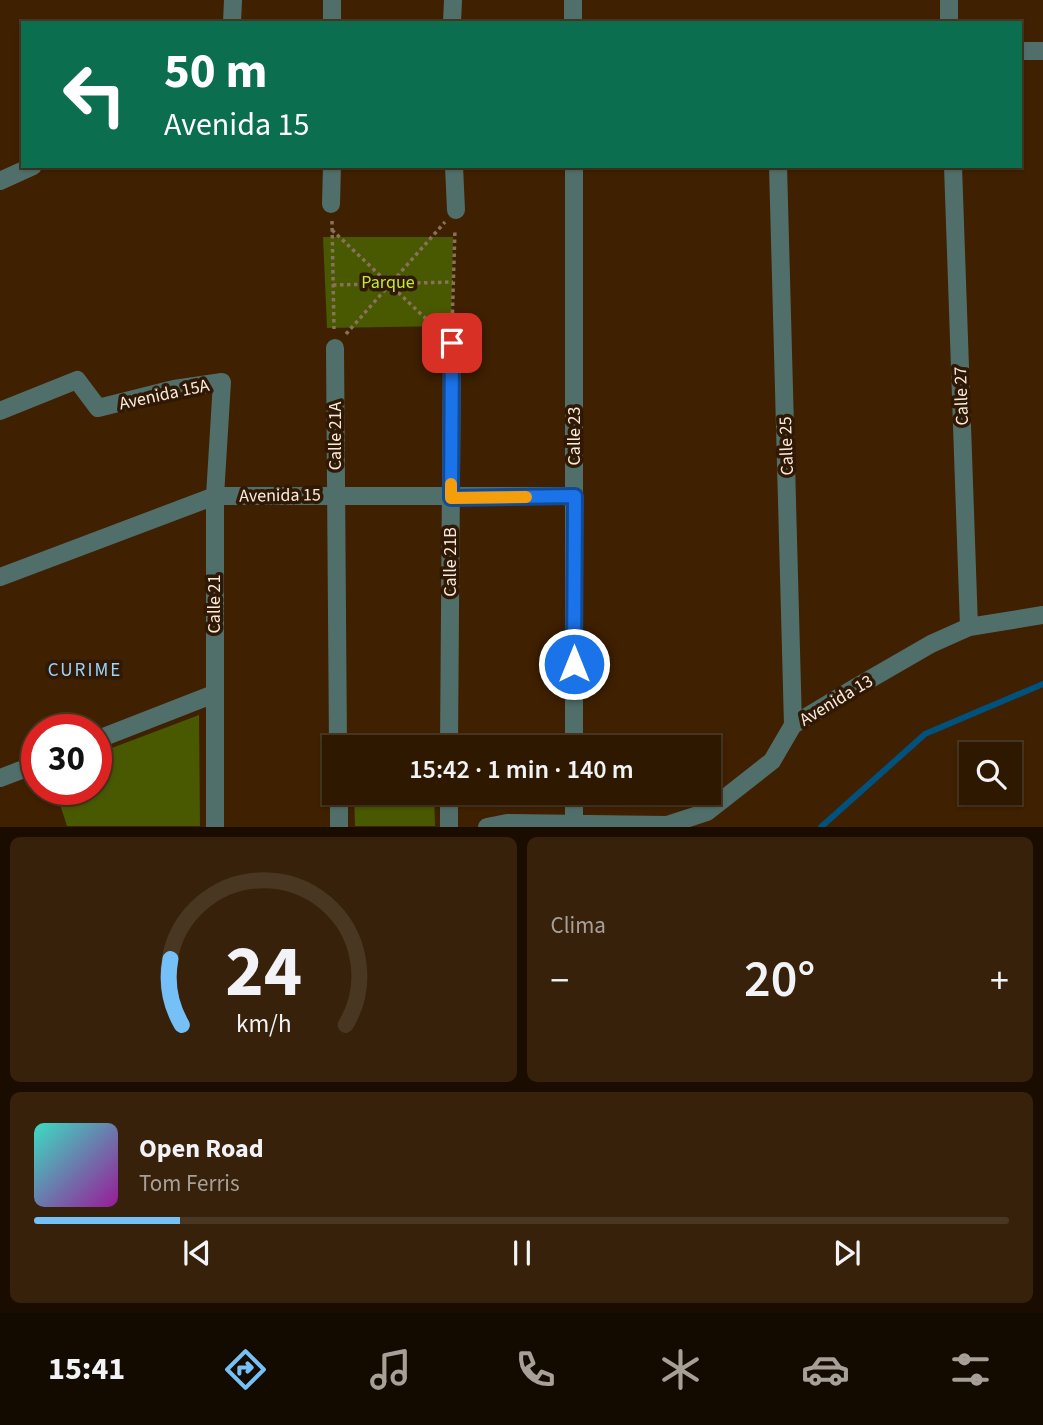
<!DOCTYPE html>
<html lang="es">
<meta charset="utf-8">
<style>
:root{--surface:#2f1800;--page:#37210a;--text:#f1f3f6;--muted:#a7a099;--line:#4a3722;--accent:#75c0f6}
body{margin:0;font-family:"Source Sans 3",sans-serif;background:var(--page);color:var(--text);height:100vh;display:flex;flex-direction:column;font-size:26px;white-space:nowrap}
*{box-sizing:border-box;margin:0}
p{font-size:23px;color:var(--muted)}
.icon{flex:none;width:38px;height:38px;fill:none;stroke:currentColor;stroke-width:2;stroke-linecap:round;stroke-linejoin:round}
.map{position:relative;height:827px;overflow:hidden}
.drawer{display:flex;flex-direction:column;gap:10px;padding:10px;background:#1a0d00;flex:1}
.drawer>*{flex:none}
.guide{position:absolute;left:21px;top:21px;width:1001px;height:147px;border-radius:0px;box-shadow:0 2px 5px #0004,0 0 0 2px var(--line);background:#0b6e4f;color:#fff;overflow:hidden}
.buttons{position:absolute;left:959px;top:742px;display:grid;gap:14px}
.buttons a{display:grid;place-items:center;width:63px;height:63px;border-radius:0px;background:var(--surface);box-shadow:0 2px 5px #0004,0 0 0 2px var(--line);font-size:35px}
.speed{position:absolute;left:21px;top:714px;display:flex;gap:14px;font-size:35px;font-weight:700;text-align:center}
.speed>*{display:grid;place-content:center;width:91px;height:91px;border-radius:50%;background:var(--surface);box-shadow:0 2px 5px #0004,0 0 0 2px var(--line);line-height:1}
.speed .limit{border:10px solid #d22;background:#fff;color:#111}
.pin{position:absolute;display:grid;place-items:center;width:60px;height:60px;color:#fff;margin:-30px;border-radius:14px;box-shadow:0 4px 10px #0006}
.me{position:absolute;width:77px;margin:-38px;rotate:0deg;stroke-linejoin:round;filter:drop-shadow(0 0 5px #0008)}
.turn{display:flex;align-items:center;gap:24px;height:147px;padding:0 28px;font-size:32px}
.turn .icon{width:91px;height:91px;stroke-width:2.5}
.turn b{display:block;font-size:49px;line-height:60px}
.big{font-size:52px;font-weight:600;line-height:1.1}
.drawer .widget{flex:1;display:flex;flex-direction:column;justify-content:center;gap:10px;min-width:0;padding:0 24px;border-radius:10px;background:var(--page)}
.drawer .dial{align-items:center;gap:0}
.dial svg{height:182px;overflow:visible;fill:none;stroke:var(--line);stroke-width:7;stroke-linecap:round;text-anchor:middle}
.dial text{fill:var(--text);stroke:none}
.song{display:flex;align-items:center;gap:21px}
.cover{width:84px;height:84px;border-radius:10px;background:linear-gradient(135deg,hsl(170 70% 55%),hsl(300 70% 35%))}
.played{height:7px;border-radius:4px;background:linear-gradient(90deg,var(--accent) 15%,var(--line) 15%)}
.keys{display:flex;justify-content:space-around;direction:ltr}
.heat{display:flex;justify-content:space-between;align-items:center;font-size:38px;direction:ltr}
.drawer .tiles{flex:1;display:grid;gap:10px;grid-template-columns:1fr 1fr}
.widget:last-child{grid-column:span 2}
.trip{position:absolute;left:322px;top:735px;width:399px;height:70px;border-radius:0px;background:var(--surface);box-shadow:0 2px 5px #0004,0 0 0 2px var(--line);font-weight:600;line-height:70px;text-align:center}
.tab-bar{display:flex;height:112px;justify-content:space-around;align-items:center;background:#130a00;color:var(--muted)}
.tab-bar .icon{width:49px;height:49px}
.tab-bar .selected{color:var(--accent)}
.tab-bar b{font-size:32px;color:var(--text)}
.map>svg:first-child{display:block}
</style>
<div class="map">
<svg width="1043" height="827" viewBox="0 0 1043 827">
<rect width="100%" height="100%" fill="#3f2000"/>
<g fill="#485902">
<path d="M323,237H453L451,326L327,328Z"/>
<path d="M199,715L200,826H67L55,789H96V754Z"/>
<path d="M354,793H434L435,826H355Z"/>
</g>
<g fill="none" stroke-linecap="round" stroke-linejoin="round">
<path stroke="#00527e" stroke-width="6" d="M821,827L925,734L1043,684"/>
<g stroke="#8a7159" stroke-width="3.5" stroke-dasharray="3.5 3.5" stroke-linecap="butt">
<path d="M332,221L334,329"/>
<path d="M332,230L440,332"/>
<path d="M333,285L453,282"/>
<path d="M452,327L455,229"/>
<path d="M346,334L445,222"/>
</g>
<g stroke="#516f6a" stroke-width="18">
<path d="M573,0V23"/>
<path d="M949,0V23"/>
<path d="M232,23L233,0"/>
<path d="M332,23V0"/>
<path d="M452,23L453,0"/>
<path d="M1020,51H1043"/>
<path d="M454,166L456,210"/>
<path d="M778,166L793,725"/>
<path d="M953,166L969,627"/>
<path d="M0,181L33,166"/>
<path d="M331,204L332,166"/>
<path d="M335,348L338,747"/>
<path d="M0,411L77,380L98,408L174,389L222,382L215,496V827"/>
<path d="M0,577L215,496H574"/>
<path d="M96,740L214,694"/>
<path d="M449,747L452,343"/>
<path d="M574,747V166"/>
<path d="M0,778L37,764"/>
<path d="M339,793V827"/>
<path d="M574,824V793"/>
<path d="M449,827V793"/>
<path d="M487,827L507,823L667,825L707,812L772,761L793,725L853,689L931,644L969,627L1043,615"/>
</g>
</g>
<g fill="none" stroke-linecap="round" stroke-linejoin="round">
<defs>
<path id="route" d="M452,343L451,498L575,496L574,664"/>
</defs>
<use href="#route" stroke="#114b97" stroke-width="18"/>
<use href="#route" stroke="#1a73e8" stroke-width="12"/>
<path stroke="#f59e0b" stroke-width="12" d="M451,484V498L526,497"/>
</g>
<g text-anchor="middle" stroke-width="7" stroke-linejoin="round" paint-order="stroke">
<g font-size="18" fill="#c1e934" stroke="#2f1904">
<text x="388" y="288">Parque</text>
</g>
<g font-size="18" fill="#fbebdf" stroke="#2f1904">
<text transform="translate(164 394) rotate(-12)" y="6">Avenida 15A</text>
<text transform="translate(961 396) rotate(-92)" y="6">Calle 27</text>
<text transform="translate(335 436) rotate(-90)" y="6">Calle 21A</text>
<text transform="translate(574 436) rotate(-90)" y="6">Calle 23</text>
<text transform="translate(786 446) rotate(-92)" y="6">Calle 25</text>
<text transform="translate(280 495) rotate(-1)" y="6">Avenida 15</text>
<text transform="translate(450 562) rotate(-90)" y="6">Calle 21B</text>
<text transform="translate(214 604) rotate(-90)" y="6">Calle 21</text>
<text transform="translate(836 700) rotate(-31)" y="6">Avenida 13</text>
</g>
<g font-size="19" letter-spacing="2" fill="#9dd3fc" stroke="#2f1904">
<text x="85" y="676">CURIME</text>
</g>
</g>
</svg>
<div class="buttons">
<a><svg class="icon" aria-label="search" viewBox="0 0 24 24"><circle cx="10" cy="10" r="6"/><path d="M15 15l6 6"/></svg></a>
</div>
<div class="speed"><div class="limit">30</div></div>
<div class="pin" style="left:452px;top:343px;background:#d93025"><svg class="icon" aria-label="arrive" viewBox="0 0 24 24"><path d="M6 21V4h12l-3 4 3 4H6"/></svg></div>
<svg class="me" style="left:574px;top:664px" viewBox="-20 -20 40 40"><circle r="17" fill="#1a73e8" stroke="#fff" stroke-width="3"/><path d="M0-11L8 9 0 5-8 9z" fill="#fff"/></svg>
<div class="trip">15:42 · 1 min · 140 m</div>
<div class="guide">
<div class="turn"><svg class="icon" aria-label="left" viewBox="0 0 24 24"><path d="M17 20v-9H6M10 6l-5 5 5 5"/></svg><div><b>50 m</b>Avenida 15</div></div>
</div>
</div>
<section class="drawer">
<div class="tiles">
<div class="widget dial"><svg viewBox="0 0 100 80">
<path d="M14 69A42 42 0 1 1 86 69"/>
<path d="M14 69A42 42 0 0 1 9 40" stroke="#75c0f6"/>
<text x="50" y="56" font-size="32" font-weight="700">24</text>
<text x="50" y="72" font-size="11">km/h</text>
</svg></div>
<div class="widget"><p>Clima</p>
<div class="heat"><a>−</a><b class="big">20°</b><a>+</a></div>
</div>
<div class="widget">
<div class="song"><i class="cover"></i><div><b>Open Road</b><p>Tom Ferris</p></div></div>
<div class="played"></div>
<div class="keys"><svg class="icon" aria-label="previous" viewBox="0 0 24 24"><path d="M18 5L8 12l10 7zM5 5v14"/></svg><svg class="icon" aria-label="pause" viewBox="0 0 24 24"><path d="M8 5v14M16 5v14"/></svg><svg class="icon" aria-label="next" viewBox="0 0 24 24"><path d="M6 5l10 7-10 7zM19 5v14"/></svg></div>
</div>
</div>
</section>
<nav class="tab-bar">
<b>15:41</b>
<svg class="icon selected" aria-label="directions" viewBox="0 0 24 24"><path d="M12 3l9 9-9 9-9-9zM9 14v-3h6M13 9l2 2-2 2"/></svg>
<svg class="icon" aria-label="music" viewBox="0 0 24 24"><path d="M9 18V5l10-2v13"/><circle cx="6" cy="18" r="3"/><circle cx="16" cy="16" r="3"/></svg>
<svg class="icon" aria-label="phone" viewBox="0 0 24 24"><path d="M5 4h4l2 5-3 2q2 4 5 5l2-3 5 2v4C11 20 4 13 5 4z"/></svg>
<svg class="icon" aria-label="climate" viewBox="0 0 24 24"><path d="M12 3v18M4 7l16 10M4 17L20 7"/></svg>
<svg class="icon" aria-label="car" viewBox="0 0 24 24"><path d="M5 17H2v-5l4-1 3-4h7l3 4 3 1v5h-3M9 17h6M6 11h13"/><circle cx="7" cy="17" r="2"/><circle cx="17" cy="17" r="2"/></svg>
<svg class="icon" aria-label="filters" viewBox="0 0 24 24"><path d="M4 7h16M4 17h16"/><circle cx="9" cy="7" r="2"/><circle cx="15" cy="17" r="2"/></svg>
</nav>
